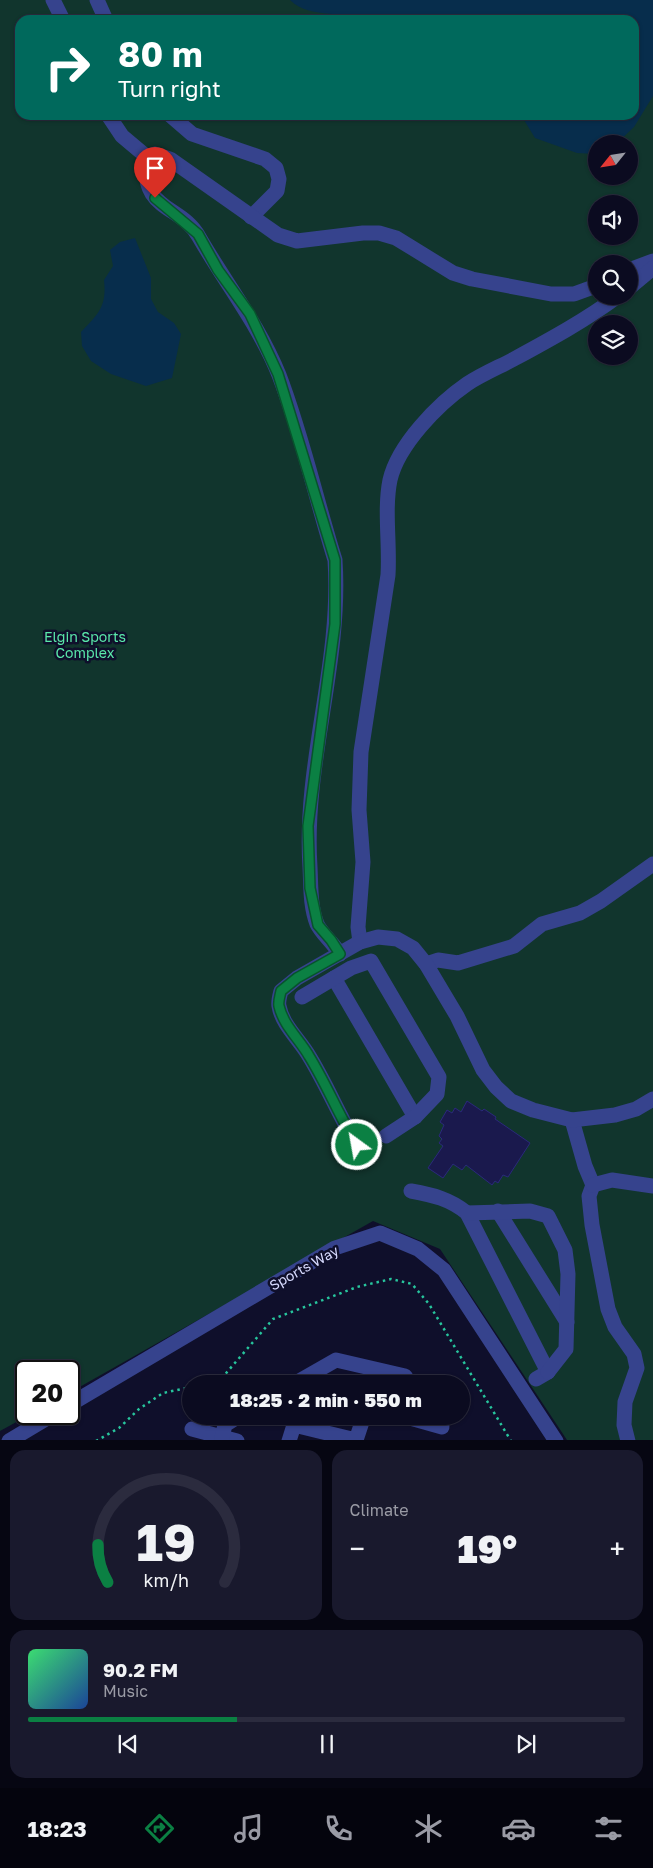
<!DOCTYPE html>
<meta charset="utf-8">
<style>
:root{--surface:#0b0b20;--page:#19192d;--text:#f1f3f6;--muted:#9a9ba5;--line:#2b2b3e;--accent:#0b8043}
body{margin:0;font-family:"Golos Text",sans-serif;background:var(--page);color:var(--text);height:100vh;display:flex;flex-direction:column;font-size:19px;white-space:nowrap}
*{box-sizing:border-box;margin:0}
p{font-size:16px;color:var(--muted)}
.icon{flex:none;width:28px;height:28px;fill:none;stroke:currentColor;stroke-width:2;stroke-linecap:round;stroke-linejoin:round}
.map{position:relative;height:1440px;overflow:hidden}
.sheet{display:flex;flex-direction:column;gap:10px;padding:10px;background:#060612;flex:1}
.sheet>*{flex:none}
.guide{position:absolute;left:15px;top:15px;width:624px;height:105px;border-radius:15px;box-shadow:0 1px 4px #0004,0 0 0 1px var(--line);background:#00695c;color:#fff;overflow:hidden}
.needle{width:32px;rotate:240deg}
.fabs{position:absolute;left:588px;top:135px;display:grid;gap:10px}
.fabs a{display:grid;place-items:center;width:50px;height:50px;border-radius:50%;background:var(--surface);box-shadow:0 1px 4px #0004,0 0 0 1px var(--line);font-size:25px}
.speed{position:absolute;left:15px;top:1360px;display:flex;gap:10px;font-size:25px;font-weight:700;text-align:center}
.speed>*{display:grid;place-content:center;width:65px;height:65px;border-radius:50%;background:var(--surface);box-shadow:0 1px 4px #0004,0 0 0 1px var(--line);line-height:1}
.speed .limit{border:2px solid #111;border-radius:8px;background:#fff;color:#111}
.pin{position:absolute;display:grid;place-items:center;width:42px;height:42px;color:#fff;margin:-51px -21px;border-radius:50% 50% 50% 0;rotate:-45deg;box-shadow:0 0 5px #0007}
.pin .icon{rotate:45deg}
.me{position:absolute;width:55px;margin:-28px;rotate:328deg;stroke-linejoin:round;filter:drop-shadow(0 0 4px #0008)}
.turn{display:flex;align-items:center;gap:18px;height:105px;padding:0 20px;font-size:22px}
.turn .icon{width:65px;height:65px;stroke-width:2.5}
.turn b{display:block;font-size:35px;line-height:42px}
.big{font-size:38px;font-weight:800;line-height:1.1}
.sheet .tile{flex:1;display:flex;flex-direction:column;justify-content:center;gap:8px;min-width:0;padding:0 18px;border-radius:15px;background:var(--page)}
.sheet .dial{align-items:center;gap:0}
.dial svg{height:130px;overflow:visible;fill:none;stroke:var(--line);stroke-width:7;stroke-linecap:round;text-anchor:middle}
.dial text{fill:var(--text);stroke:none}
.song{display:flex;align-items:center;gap:15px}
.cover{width:60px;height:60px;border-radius:8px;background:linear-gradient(135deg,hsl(140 70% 55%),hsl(220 70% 35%))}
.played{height:5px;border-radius:2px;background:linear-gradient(90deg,var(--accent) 35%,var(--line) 35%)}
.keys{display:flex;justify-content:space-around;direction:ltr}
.heat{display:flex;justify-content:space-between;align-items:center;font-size:28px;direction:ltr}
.sheet .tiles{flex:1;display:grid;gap:10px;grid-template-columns:1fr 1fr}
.tile:last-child{grid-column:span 2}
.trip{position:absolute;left:182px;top:1375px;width:288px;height:50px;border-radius:25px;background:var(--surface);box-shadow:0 1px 4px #0004,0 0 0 1px var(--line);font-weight:800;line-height:50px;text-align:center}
.menu{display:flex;height:80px;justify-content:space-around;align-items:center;background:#04040d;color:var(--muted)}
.menu .icon{width:35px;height:35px}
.menu .on{color:var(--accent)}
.menu b{font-size:22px;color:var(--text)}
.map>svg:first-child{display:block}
</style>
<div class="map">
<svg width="653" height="1441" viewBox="0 0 653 1441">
<rect width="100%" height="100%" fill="#0f0f2b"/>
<path fill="#11352d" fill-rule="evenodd" d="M0,0H653V1440H567L440,1249L373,1221L69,1393V1371H26V1414H31L0,1431ZM20,20H634V115H20ZM596,144H629V176H596ZM596,204H629V236H596ZM596,264H629V296H596ZM596,324H629V356H596Z"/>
<g fill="#072d4c">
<path d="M290,0H653V96L634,127L616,144H596V154L577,153L535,138L521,115H634V20H372C348,10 310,20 290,0Z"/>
<path d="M135,238L151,278V299L158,312L174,323L181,334L172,378L146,386L111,374L91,361L82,346L81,332C98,314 107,307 104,280L113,266L110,250L120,242Z"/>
</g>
<path fill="#1a194d" stroke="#2a297b" d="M467,1101L482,1111L484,1109L496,1117L495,1119L530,1143L508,1177L503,1175L498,1183L495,1181L492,1185L466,1165L462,1170L453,1164L443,1178L428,1168L443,1146L439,1143L442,1139L439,1136L444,1125L440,1122L447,1110L452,1113L455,1108L461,1112Z"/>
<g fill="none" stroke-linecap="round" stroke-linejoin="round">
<g stroke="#27c59d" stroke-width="2.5" stroke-dasharray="2.5 4" stroke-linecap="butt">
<path d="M203,1384L221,1379L273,1319L357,1287L391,1279L412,1284L429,1304L511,1441"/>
<path d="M96,1441L119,1428L139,1409L163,1393L191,1387"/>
</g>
<g stroke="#36438d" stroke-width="15">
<path d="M53,0L63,20"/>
<path d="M97,0L106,20"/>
<path d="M108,115L122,136L147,157"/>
<path d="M170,115L192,134L265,159L276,168L279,179L277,191L251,217"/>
<path d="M629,270L653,261"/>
<path d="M629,288L653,268"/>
<path d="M360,942L358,927L363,862L359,810L361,752L388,575C390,544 384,509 390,480C398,445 438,404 467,384C482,374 499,367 514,359C549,340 586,320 618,296"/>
<path d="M340,954C334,944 321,933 317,924C310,906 311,886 310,867C303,764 342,663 335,560C316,499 302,435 279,375C259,325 226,284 199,237C181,204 139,212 147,157L155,154L170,159L278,235L297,241L363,233H379L396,238L453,273L472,279L551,294H574L596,286"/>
<path d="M426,964L438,960L458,963L514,946L542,924L580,913L601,901L653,864"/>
<path d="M334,978L415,1117"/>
<path d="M302,997L351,968L371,961L439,1077L437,1094L415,1117L386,1136"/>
<path d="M572,1120L585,1166L593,1185L589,1196L592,1225L608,1309L615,1327L634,1354L637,1368L625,1402L624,1425L628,1441"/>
<path d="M357,1145C339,1116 327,1085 309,1056C300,1040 282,1025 279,1006C278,1002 280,995 281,991L297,978L360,942L378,937L397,939L413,948L426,964L457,1016L483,1070L496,1087L511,1101L533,1110L572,1120L615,1115L636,1109L653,1099"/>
<path d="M593,1185L612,1180L653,1186"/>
<path d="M411,1191C433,1195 450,1199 467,1213L548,1372L536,1379"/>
<path d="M498,1211L567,1322"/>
<path d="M467,1213L530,1211L548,1216L565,1250L568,1274L566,1349L548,1372"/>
<path d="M294,1384L336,1360L405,1376L410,1384"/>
<path d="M69,1405L335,1248L380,1233L418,1249L444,1270L556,1441"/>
<path d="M403,1416L442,1427"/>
<path d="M192,1429L237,1441"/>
<path d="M222,1437L225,1425L239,1416"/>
<path d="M9,1441L54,1414"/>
<path d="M289,1441L294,1425L356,1440L364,1416"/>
</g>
</g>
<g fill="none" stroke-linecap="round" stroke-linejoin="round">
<defs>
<path id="route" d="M155,198L198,234L218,270L250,314L278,374L335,560V624L308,826L310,888L318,925L331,940L340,954L297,978L281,991C280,996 278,1002 279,1006C283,1025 300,1040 309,1056C327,1085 339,1116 357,1145"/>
</defs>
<use href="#route" stroke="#07532c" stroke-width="12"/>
<use href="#route" stroke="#0b8043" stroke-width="9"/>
</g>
<g text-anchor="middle" stroke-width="5" stroke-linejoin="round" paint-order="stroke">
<g font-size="14" fill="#5ae9aa" stroke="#0f0f2b">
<text x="85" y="642">Elgin Sports<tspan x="85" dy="16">Complex</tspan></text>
</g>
<g font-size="14" fill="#d8dbff" stroke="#0f0f2b">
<text transform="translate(304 1268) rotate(-29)" y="5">Sports Way</text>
</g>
</g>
</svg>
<div class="fabs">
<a><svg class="needle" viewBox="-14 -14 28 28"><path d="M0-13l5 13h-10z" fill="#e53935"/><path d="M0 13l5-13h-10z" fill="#9a9ba5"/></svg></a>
<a><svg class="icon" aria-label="sound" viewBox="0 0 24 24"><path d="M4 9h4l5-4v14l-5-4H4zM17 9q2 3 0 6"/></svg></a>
<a><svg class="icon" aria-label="search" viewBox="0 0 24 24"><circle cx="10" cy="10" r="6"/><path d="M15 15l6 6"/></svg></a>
<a><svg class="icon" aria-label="layers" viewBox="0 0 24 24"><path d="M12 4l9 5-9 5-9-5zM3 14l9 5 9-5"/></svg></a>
</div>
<div class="speed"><div class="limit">20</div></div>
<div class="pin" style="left:155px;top:198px;background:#d93025"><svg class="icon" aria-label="arrive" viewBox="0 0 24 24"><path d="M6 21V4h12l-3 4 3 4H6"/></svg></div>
<svg class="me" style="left:357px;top:1145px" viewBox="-20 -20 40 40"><circle r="17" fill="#0b8043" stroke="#fff" stroke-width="3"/><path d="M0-11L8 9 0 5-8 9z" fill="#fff"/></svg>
<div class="trip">18:25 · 2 min · 550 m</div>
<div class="guide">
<div class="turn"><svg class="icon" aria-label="right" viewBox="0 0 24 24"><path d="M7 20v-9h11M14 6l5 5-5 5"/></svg><div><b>80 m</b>Turn right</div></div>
</div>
</div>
<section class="sheet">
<div class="tiles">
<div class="tile dial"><svg viewBox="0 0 100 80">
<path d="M14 69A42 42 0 1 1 86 69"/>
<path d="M14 69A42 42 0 0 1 8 46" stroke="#0b8043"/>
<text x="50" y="56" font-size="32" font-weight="700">19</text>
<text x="50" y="72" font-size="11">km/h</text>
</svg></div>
<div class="tile"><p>Climate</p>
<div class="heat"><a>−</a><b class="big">19°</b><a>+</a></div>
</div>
<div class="tile">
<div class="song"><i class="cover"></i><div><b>90.2 FM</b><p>Music</p></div></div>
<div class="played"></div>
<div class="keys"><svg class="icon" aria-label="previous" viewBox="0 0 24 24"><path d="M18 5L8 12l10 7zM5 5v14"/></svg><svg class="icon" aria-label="pause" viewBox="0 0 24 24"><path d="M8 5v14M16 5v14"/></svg><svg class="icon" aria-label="next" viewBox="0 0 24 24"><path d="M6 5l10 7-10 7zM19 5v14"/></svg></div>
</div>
</div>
</section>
<nav class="menu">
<b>18:23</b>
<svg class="icon on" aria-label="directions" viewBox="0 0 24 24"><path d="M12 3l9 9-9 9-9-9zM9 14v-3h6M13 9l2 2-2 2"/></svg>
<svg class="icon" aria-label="music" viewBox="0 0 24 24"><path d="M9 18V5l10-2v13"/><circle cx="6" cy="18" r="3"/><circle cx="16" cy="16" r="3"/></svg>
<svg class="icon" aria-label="phone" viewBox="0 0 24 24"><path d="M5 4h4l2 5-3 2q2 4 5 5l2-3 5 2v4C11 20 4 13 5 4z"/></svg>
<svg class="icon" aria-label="climate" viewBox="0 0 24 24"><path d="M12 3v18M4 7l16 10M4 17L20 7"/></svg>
<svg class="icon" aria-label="car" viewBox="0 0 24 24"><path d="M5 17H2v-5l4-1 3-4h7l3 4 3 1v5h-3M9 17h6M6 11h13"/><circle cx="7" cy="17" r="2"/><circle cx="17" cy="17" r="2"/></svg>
<svg class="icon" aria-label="filters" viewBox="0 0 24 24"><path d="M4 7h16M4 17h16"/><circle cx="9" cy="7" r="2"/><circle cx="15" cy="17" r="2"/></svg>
</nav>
